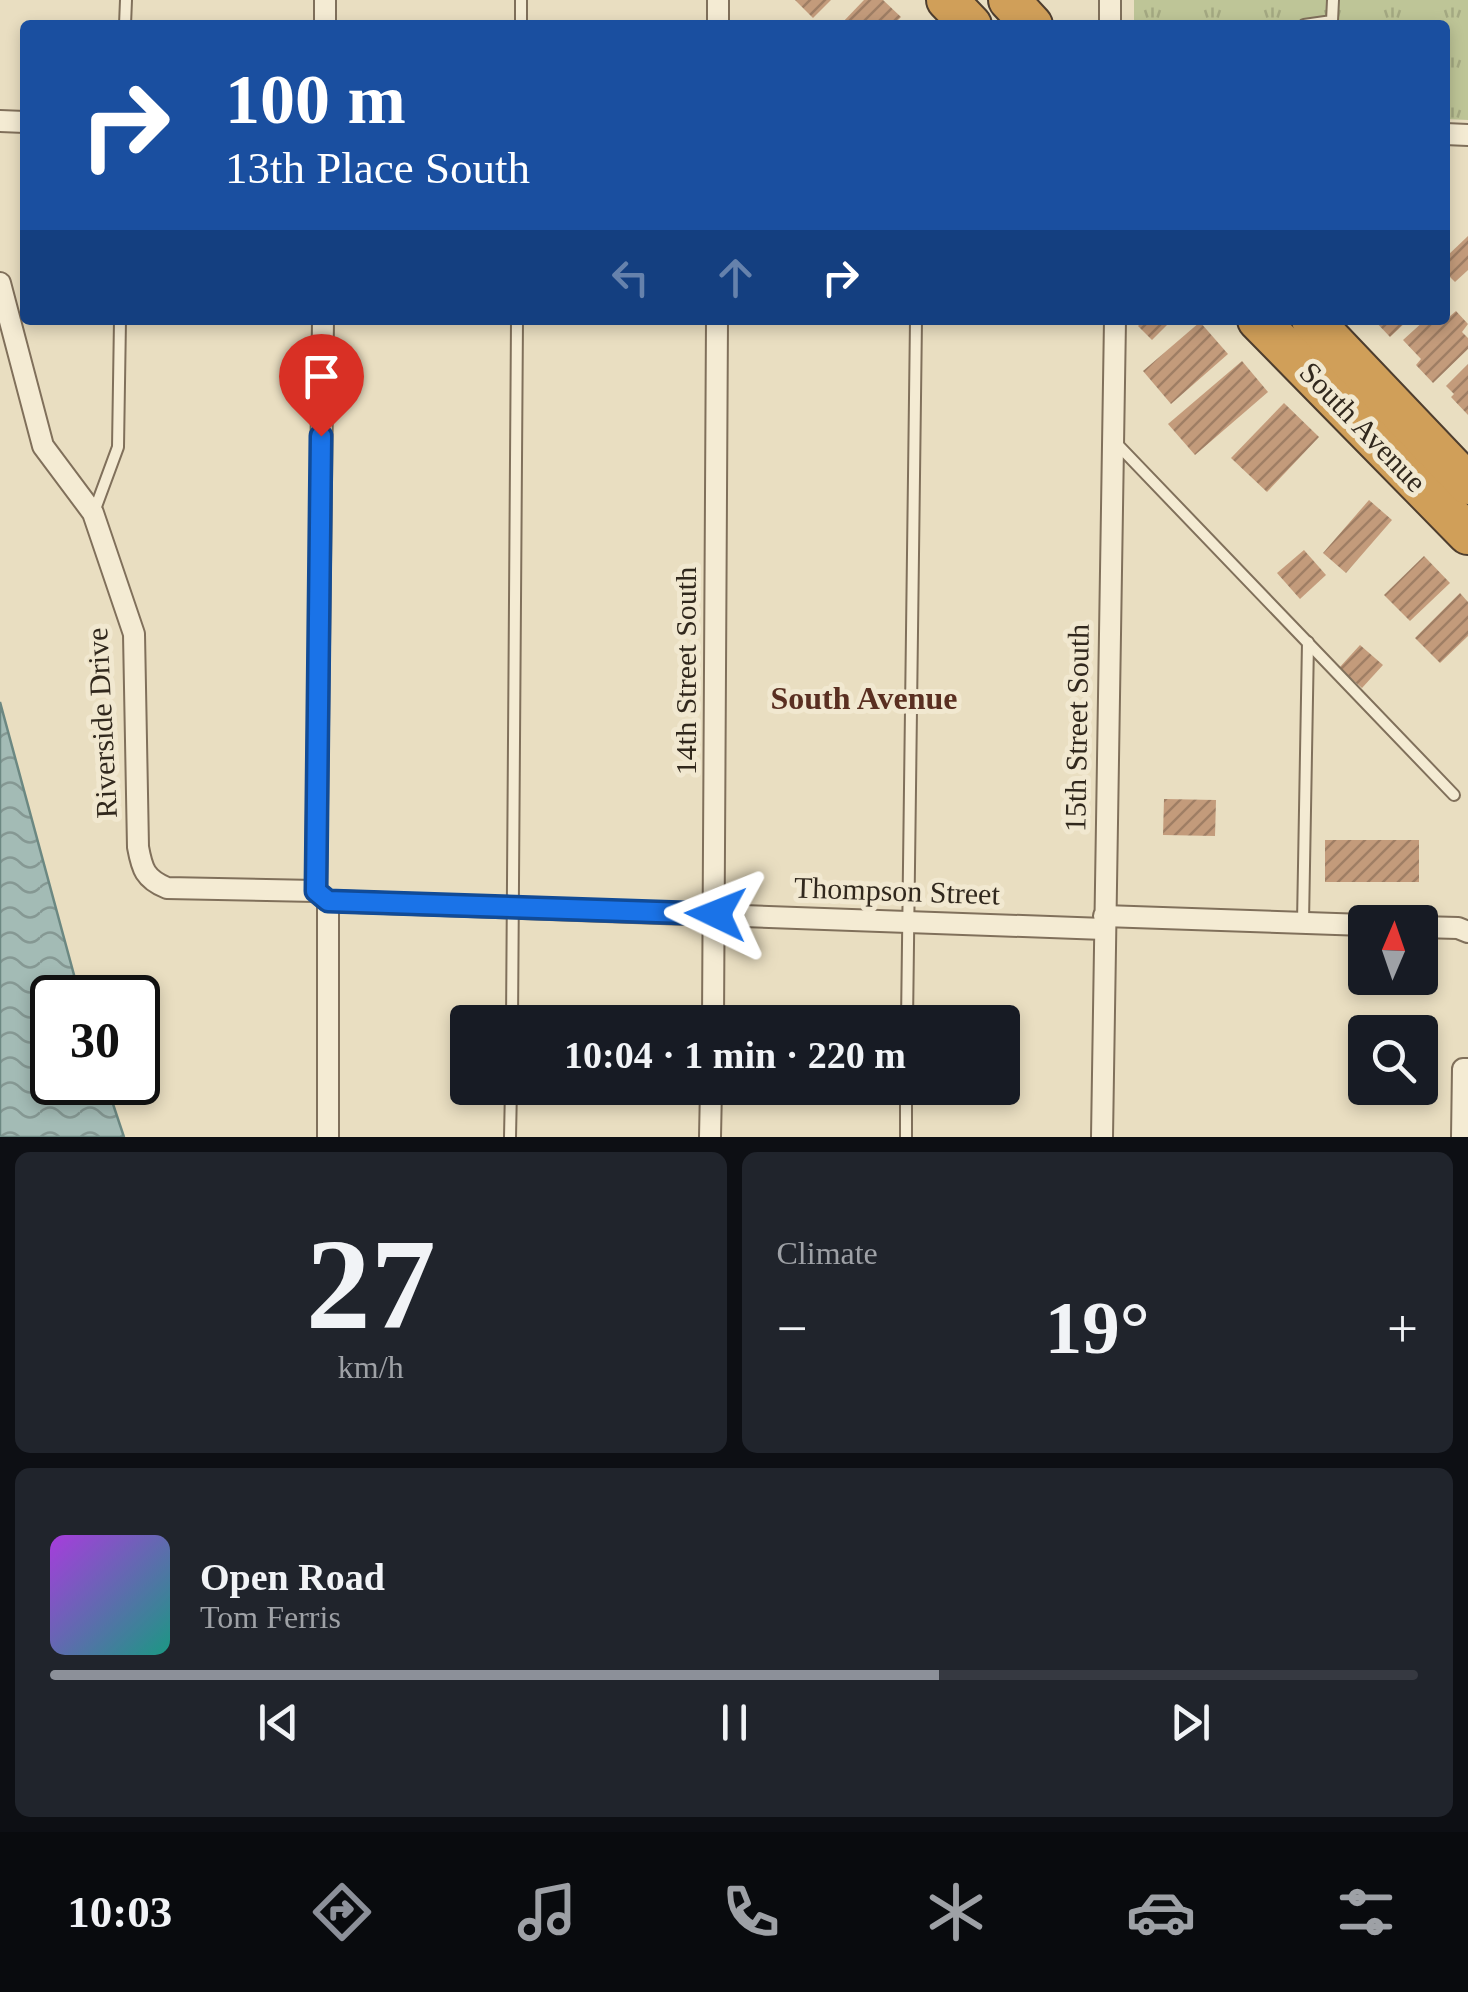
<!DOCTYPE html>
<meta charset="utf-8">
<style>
:root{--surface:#171b24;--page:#20242c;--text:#f1f3f6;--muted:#9ea1a6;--line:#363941;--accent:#8c9099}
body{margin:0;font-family:Georgia,serif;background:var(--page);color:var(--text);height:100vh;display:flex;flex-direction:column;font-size:38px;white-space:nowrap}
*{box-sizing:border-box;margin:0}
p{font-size:32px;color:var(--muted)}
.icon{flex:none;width:55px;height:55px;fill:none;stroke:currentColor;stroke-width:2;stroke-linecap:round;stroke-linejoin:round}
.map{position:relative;height:1137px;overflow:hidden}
.drawer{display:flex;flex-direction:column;gap:15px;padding:15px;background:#0d0f14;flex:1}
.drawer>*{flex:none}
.hud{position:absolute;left:20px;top:20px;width:1430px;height:305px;border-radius:10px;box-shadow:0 5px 15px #0003;background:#1a4fa0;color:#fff;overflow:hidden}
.needle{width:65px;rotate:2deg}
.fabs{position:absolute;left:1348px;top:905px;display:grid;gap:20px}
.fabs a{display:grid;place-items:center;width:90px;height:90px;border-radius:10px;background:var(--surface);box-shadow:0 5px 15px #0003;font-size:50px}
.speed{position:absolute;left:30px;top:975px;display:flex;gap:20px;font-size:50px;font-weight:700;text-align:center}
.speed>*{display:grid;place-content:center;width:130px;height:130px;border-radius:50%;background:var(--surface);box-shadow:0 5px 15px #0003;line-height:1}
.speed .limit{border:5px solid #111;border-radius:15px;background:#fff;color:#111}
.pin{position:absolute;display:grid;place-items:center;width:85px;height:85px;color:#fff;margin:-102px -42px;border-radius:50% 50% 50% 0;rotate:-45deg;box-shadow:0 0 10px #0007}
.pin .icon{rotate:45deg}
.me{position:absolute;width:110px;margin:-55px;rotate:272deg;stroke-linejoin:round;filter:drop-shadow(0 0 8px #0008)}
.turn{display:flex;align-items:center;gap:35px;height:210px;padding:0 40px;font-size:45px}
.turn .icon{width:130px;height:130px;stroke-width:2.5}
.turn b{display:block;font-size:70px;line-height:85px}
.lanes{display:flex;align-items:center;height:95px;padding:0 40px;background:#0003;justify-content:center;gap:50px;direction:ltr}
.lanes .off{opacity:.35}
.big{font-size:75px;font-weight:700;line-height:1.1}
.drawer .widget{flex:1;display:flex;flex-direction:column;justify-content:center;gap:15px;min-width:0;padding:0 35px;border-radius:15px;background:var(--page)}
.drawer .dial{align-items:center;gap:0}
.dial b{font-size:130px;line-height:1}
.song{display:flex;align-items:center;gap:30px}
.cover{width:120px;height:120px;border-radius:15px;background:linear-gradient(135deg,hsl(280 70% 55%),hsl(170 70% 35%))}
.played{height:10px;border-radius:5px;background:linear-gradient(90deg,var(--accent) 65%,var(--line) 65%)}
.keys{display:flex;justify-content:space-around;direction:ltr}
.heat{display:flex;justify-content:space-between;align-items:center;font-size:55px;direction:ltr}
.drawer .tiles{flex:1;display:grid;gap:15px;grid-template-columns:1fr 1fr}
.widget:last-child{grid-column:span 2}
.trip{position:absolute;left:450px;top:1005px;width:570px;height:100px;border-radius:10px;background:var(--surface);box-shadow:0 5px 15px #0003;font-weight:700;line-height:100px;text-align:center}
.tabs{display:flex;height:160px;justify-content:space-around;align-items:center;background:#090b0e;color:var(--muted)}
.tabs .icon{width:70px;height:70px}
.tabs .on{color:var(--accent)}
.tabs b{font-size:45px;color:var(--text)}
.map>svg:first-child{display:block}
</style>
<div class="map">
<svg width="1468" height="1137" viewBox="0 0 1468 1137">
<defs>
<pattern id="park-tufts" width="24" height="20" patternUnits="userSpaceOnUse" patternTransform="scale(2.5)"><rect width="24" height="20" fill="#bec597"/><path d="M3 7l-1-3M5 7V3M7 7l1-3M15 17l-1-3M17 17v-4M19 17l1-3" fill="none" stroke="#a4a982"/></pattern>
<pattern id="water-waves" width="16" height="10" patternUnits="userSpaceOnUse" patternTransform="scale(2.5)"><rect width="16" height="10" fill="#a3bbb5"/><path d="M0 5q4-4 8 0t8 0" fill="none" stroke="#859893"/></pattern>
<pattern id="building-hatch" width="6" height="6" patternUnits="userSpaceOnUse" patternTransform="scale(2.5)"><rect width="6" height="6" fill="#c39b7b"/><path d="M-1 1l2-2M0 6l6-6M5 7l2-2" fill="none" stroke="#9f7e64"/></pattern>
</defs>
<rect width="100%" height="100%" fill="#e9dec1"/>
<path fill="url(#park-tufts)" d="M1134,0H1468V120L1445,119V25H1134Z"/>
<path fill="url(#water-waves)" stroke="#6c8882" stroke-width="2.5" d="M0,702L80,997L52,998V1082L106,1083L124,1137H0Z"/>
<g fill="url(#building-hatch)">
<path d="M795,0H831L813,18Z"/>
<path d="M864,0H883L901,17L893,25H840Z"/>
<path d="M1468,236V270L1455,282L1445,272V258Z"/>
<path d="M1456,311L1468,324L1462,332L1468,338V349L1433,383L1416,365L1421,359L1403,340L1425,320H1445V313L1449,317Z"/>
<path d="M1144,320H1172L1152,340L1138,326Z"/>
<path d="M1374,320H1408L1390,337Z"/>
<path d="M1200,322L1228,354L1171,404L1143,371Z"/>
<path d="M1242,361L1268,392L1195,455L1168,424Z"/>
<path d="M1468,364V415L1451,397L1454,394L1446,386Z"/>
<path d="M1284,403L1319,437L1267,492L1231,458Z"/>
<path d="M1369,500L1392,520L1346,573L1323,553Z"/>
<path d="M1304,550L1326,575L1300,599L1277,573Z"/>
<path d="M1424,556L1450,583L1410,621L1384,595Z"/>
<path d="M1460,593L1468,602V636L1440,663L1415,638Z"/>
<path d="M1360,645L1383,665L1362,688L1339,668Z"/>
<path d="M1164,799L1216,800L1215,836L1163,835Z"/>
<rect x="1325" y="840" width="94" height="42"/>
</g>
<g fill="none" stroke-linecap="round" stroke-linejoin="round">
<defs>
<g id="lane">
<path d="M125,25L126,0"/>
<path d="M521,25V0"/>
<path d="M1304,25L1332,21L1333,0"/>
<path d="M1117,444L1454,795"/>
<path d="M94,512L118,447L120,320"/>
<path d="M1303,922L1308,642"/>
<path d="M512,1022L517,320"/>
<path d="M907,1022L916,320"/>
<path d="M510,1137L511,1088"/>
<path d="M906,1137V1088"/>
</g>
<g id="street">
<path d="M325,0V25"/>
<path d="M718,25V0"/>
<path d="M1110,25V0"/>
<path d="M0,121L25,122"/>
<path d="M1445,134L1468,135"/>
<path d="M0,283L43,446L93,513L134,634L138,847C142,869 145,879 167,888L316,891L328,901L1104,929"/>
<path d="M316,891L323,320"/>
<path d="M1104,916L1365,925"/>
<path d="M1420,927L1458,928L1468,932"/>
<path d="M713,1022L717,320"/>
<path d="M328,1137V901"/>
<path d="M710,1137L711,1088"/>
<path d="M1102,1137L1115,320"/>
<path d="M1462,1137L1463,1069H1468"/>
</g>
<g id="highway">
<path d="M947,0L971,25"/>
<path d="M1009,0L1032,25"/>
<path d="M1258,320L1468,534"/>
<path d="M1312,320L1468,484"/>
</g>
</defs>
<use href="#lane" stroke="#80705b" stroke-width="14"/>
<use href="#street" stroke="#80705b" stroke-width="24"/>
<use href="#highway" stroke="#4e3e2f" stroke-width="44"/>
<use href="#lane" stroke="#f4ebd3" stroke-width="10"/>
<use href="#street" stroke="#f4ebd3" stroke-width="20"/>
<use href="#highway" stroke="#d09f59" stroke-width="40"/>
</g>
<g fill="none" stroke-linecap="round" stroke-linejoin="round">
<defs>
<path id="route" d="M321,436L316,891L328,901L716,914"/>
</defs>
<use href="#route" stroke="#114b97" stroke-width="25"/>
<use href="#route" stroke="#1a73e8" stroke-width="18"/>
</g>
<g text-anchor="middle" stroke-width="10" stroke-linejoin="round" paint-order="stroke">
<g font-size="30" fill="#31281d" stroke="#f1e8d0">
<text transform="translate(1363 427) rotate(46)" y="10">South Avenue</text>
<text transform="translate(686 671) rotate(-90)" y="10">14th Street South</text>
<text transform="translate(102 723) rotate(-93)" y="10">Riverside Drive</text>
<text transform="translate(1077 728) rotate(-89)" y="10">15th Street South</text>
<text transform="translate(897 891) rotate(2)" y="10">Thompson Street</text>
</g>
<g font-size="32" font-weight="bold" fill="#5a2f21" stroke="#f1e8d0">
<text x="864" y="709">South Avenue</text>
</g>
</g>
</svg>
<div class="fabs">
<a><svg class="needle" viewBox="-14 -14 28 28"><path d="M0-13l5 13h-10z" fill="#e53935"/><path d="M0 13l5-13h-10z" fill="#9ea1a6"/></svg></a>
<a><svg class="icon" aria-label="search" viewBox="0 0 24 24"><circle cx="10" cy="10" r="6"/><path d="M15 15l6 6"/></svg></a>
</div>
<div class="speed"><div class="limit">30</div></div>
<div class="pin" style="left:321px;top:436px;background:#d93025"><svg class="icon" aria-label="arrive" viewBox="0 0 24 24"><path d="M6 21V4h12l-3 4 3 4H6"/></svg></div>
<svg class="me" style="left:716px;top:914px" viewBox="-20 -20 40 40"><path d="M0-17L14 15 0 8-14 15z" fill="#1a73e8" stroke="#fff" stroke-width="4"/></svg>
<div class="trip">10:04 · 1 min · 220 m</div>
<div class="hud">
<div class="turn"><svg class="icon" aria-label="right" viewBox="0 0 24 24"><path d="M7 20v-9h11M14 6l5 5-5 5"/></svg><div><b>100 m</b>13th Place South</div></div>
<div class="lanes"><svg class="icon off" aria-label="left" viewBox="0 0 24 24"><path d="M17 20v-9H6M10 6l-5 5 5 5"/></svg><svg class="icon off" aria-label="ahead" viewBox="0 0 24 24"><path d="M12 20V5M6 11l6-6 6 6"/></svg><svg class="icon" aria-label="right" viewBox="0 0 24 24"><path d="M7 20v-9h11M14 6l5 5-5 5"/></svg></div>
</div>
</div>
<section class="drawer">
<div class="tiles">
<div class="widget dial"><b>27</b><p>km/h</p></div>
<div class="widget"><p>Climate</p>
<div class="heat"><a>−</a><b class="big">19°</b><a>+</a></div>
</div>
<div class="widget">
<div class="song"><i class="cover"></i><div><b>Open Road</b><p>Tom Ferris</p></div></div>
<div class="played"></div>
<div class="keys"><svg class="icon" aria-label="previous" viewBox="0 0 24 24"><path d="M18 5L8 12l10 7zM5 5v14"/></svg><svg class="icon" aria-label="pause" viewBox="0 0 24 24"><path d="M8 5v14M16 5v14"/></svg><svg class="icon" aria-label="next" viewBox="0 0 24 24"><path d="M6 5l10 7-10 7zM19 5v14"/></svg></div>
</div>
</div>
</section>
<nav class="tabs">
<b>10:03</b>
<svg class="icon on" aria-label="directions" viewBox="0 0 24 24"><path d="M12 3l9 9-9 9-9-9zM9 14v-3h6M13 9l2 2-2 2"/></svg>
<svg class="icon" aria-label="music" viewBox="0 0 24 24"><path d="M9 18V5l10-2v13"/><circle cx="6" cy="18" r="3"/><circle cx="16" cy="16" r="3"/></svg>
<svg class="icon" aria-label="phone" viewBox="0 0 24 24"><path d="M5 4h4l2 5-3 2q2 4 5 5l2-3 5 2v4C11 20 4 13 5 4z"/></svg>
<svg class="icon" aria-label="climate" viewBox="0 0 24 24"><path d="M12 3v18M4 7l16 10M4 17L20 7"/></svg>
<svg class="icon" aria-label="car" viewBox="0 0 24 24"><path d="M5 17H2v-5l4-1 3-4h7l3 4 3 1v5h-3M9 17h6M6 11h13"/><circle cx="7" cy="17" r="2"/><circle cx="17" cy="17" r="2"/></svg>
<svg class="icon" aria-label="filters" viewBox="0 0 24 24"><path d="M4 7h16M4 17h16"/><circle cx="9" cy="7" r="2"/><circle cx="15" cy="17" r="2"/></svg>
</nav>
